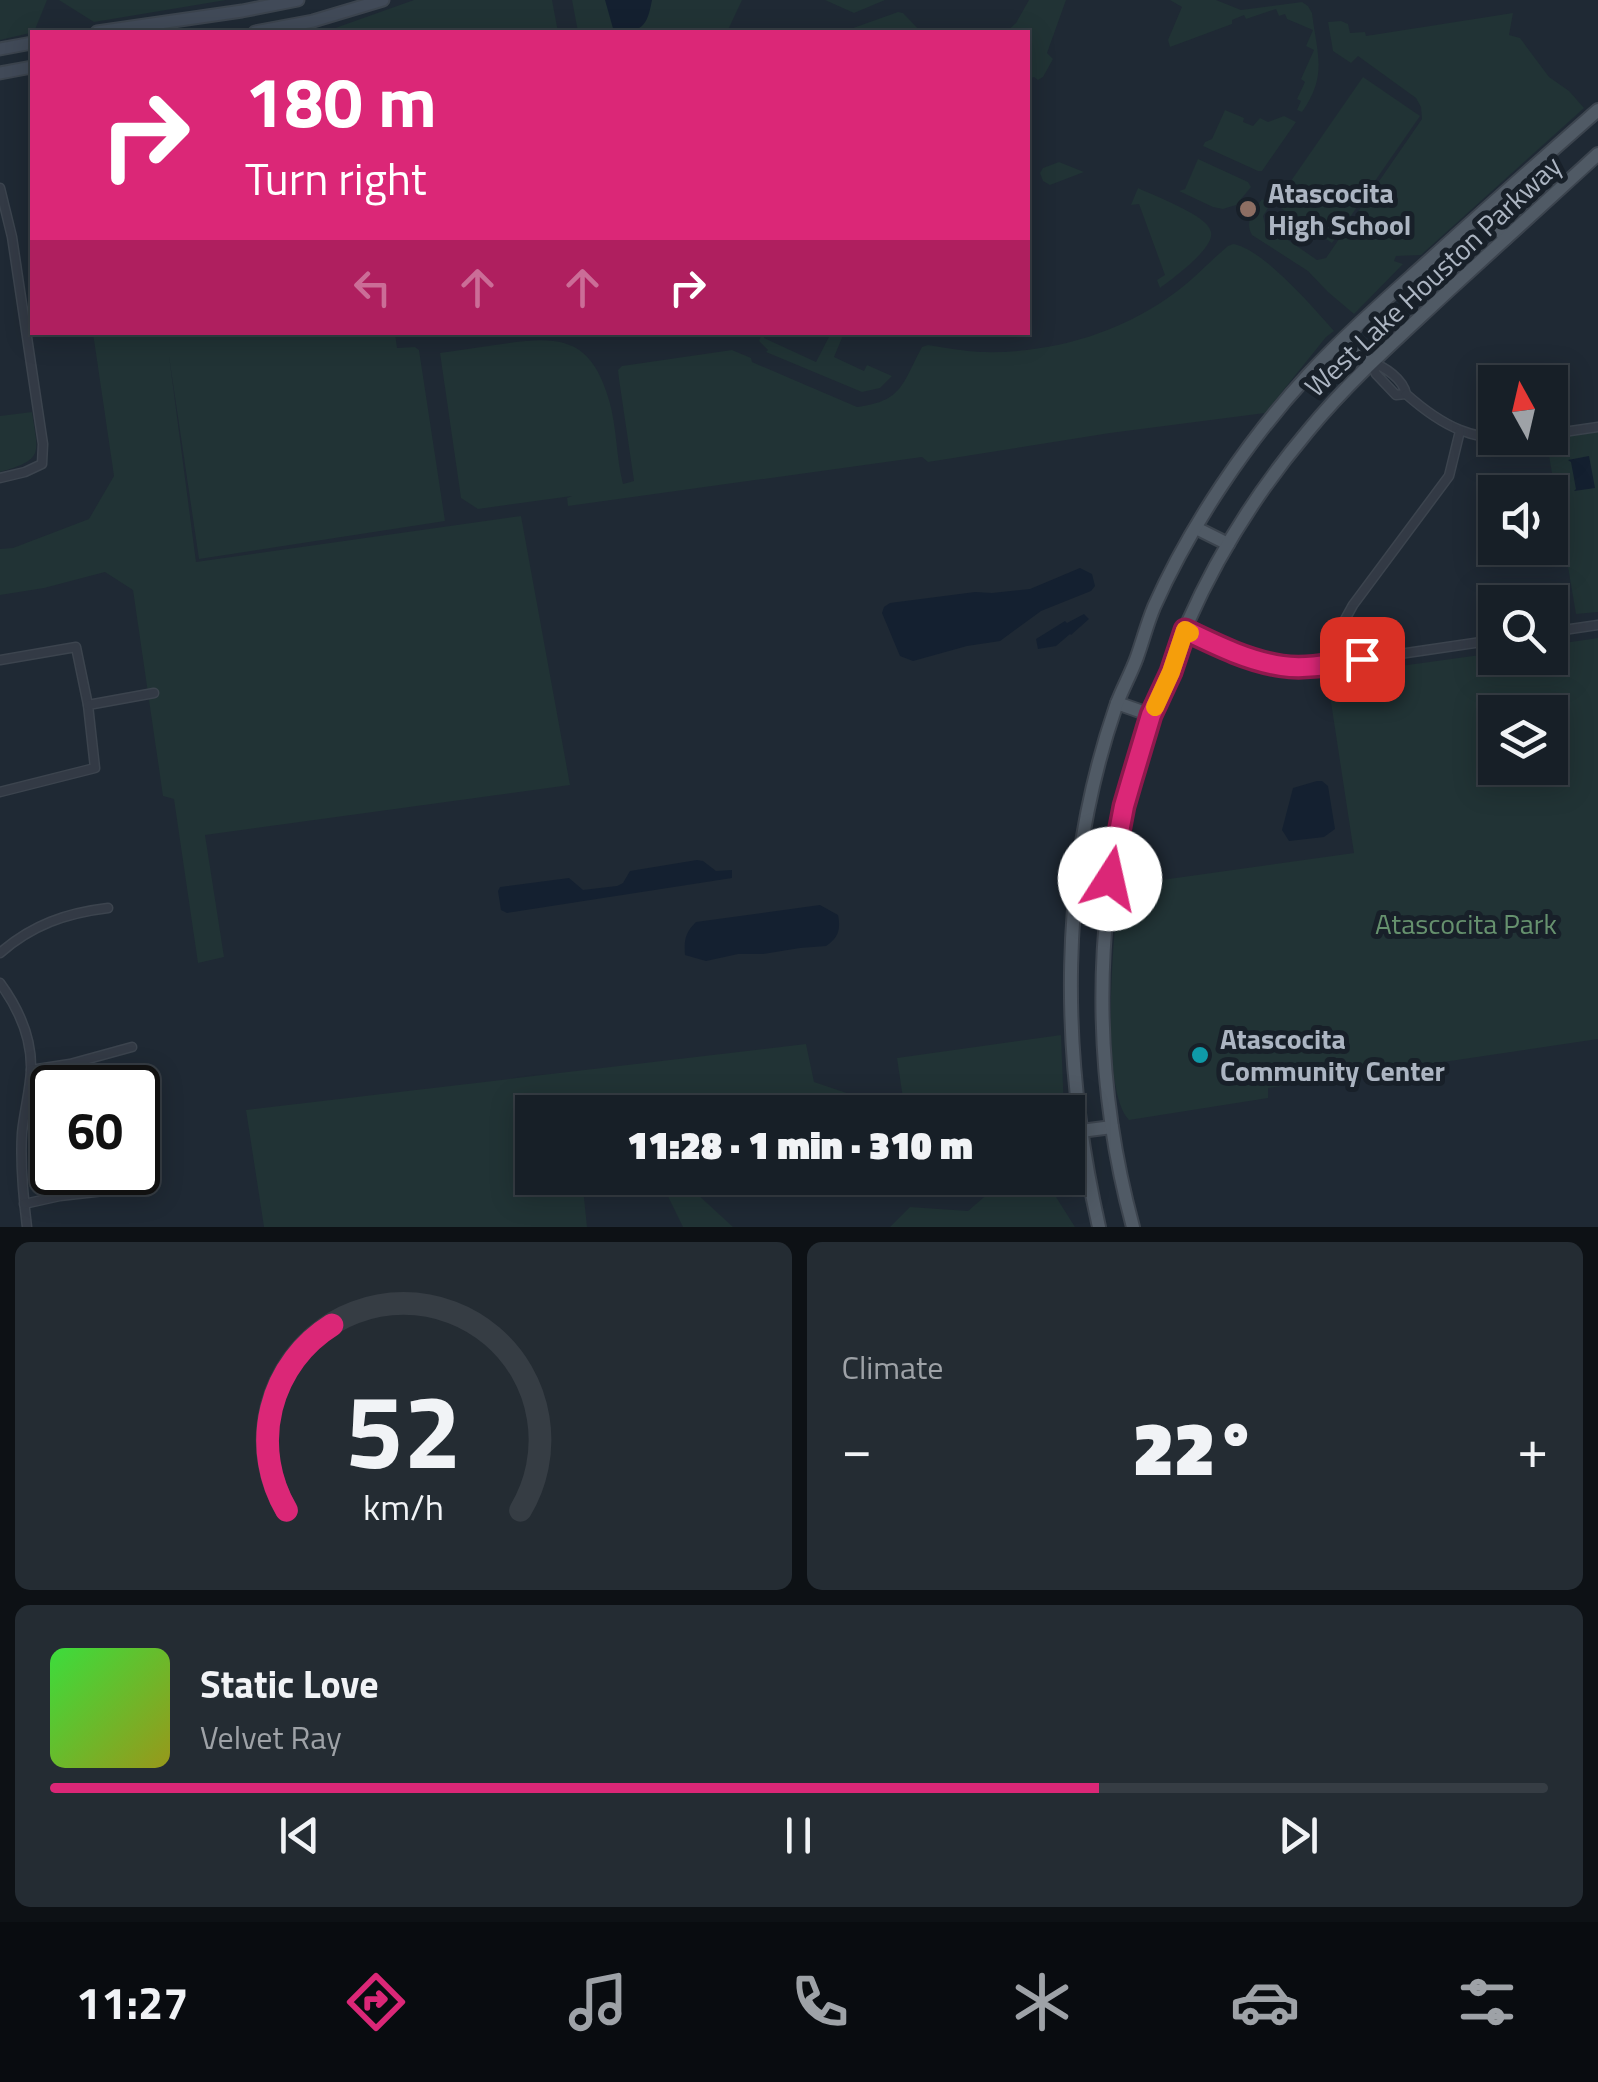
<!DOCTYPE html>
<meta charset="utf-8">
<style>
:root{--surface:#171f27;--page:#242c33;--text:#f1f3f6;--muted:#9ea2a7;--line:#363d44;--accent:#db2777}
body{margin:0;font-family:"Titillium Web",sans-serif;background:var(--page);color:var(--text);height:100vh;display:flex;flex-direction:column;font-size:38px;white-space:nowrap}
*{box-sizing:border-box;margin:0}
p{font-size:32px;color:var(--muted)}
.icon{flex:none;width:55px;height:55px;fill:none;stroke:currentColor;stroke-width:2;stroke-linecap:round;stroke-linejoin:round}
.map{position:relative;height:1227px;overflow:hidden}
.drawer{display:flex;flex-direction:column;gap:15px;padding:15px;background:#0d1115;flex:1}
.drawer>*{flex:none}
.banner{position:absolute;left:30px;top:30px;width:1000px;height:305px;border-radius:0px;box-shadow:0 5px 25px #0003,0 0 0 2px var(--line);background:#db2777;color:#fff;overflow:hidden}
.needle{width:65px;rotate:352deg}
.buttons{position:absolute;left:1478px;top:365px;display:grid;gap:20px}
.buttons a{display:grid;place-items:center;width:90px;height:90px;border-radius:0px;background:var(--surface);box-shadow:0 5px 25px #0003,0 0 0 2px var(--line);font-size:50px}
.speed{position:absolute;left:30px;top:1065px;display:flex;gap:20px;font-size:50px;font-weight:700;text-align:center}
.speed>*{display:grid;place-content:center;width:130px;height:130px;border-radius:50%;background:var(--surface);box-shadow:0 5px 25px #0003,0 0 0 2px var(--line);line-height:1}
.speed .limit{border:5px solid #111;border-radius:15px;background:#fff;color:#111}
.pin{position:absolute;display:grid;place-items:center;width:85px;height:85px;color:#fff;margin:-42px;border-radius:20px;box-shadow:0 5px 15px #0006}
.me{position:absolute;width:110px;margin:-55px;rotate:10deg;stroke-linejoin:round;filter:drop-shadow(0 0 8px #0008)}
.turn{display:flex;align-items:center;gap:35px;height:210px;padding:0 50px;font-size:45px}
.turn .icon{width:130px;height:130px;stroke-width:2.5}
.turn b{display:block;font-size:70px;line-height:85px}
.lanes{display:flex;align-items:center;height:95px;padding:0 50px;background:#0003;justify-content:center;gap:50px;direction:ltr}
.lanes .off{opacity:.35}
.big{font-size:75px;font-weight:800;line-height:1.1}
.drawer .card{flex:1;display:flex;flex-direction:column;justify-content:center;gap:15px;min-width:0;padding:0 35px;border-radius:15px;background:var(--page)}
.drawer .dial{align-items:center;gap:0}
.dial svg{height:260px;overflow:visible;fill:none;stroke:var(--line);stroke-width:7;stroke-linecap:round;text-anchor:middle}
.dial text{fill:var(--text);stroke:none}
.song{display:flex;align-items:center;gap:30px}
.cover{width:120px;height:120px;border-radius:15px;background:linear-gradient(135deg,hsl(120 70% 55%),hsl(60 70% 35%))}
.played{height:10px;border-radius:5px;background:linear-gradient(90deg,var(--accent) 70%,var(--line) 70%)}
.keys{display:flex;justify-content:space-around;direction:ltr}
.heat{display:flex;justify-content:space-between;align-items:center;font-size:55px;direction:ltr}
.drawer .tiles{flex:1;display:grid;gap:15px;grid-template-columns:1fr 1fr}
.card:last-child{grid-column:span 2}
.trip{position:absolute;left:515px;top:1095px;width:570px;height:100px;border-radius:0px;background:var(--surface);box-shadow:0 5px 25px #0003,0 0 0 2px var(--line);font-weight:800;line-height:100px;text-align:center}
.tab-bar{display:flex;height:160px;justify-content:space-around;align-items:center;background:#090c10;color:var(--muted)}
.tab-bar .icon{width:70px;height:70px}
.tab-bar .active{color:var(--accent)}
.tab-bar b{font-size:45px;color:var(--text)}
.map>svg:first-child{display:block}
</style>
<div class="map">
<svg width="1598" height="1227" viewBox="0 0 1598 1227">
<rect width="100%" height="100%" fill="#1f2934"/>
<g fill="#213335" fill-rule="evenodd">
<path d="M0,0H47L34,32L0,40Z"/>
<path d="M59,0H226L94,22Z"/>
<path d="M414,0H552L558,32H324Z"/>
<path d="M572,0H742L727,32H578Z"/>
<path d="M825,0H885L854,13Z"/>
<path d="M1029,0H1066L1047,53L1053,59L1043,77L1038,80L1034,77L1028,79V32H1006L1016,23Z"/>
<path d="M1170,0H1216L1241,10L1302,2L1308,6L1312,13C1317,54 1328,75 1302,112L1297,110L1301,101L1297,99L1305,82L1301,79L1314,50L1306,46L1313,30L1287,19L1285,14L1279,16L1276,9L1246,19L1244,15L1232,20V24L1170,47L1168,40L1182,7Z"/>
<path d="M898,12L903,13L921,32H842Z"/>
<path d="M1513,13L1509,35L1520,38L1549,77L1569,91L1584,108L1421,255L1396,256L1394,261L1403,264L1354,314L1328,292L1308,271L1252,235C1244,221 1254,211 1262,199L1270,205L1263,216L1265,224L1317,260L1326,258L1422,119L1421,107L1416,98L1358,56L1351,63L1333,51L1328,22L1341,21L1348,24L1350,33L1365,32L1366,36Z"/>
<path d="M1363,77L1420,116L1332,243L1275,204Z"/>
<path d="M1225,110L1244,118L1243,122L1253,126L1260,118L1268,122L1284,116L1296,122L1262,171H1258L1203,146L1205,142L1212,139Z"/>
<path d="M1198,159L1248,182L1251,187L1236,205L1223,209L1213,207L1179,191L1185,189Z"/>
<path d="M1059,162L1084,172L1050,185L1043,181L1040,173L1043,168Z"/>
<path d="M1138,188C1154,196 1208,215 1211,232C1215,248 1172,279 1160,288L1157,280L1165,275L1139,204L1131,205Z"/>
<path d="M1233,244C1262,248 1314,308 1334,331L1326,337L1265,413L1110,433L928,462L922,457L568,506L567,498L572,496L478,509L461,498L440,353C463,350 486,346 509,343C565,335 592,342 609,400C617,427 616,457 623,484L634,481L619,379L618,370L622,366L732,350L751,358L752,362L857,407C903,401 902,384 922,347L928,345C946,348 964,351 981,352C1051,354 1121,333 1176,292C1195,278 1210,261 1228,246Z"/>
<path d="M93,333H395L397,348L415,347L419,350L445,521L199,559L169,356L196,562L521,516L570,785L205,835L224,957L198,963L174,799L163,796L133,590L105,572L44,588L0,595V549L13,548L89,519L114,476Z"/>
<path d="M762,333H765L764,338L816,362L831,333H844L834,357L864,371L867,365L892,376L880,388L862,392L766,352L768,350L759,341Z"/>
<path d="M32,412C38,454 45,459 0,472V416Z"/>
<path d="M1598,430V612L1576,614L1546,438Z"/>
<path d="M1598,638V1039L1268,1088V1098L1129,1120C1099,1089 1114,931 1119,886L1354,853L1327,676L1495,653V658H1550V645ZM1495,712H1550V768H1495Z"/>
<path d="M1061,1035L1064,1112H905L897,1058Z"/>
<path d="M806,1044L814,1082L903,1112H830L799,1093L759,1099L750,1112H628L625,1108L610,1112H532V1178H582L587,1227H264L246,1110Z"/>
<path d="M659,1178H706L696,1193L733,1227H683Z"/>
<path d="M1006,1178H1044L1075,1227H890L910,1207L968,1211Z"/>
</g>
<g fill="#142030">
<path d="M605,0H652C647,27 642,32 614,32Z"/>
<path d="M1589,456L1595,488L1574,491L1576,489L1571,462L1568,460Z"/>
<path d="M1080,568L1092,574L1095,586L1091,591L1041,611L1000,641L967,646L913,661L900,656L882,613L884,607L890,603L975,592L992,593L1030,589Z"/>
<path d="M1084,614L1089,619L1071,635L1070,634L1056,646L1038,649L1036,639L1065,621L1067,623Z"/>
<path d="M1317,781H1322L1328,786L1335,829L1324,837L1289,841L1282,830L1293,788Z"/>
<path d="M697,860L703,861L716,871L732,870V878L507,913L501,910L498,891L500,887L569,878L583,890L617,886L623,883L630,871Z"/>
<path d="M820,905L838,915C841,930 838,938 826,946L800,948L763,954H738L706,961L685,955C684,940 685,933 696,922Z"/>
</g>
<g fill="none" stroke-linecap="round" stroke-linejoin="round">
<defs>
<g id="street">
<path d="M0,188L12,237L43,444L42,464L25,472L0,478"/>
<path d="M1371,362C1385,367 1403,379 1406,394L1396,395L1376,374Z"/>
<path d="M1406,394C1442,426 1474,443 1524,438"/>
<path d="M1550,434L1598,427"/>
<path d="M1185,631L1244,657L1285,667L1318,666L1495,640"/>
<path d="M1550,632L1598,625"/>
<path d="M0,660L76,647L88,705L95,768L0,792"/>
<path d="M1332,664L1336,636L1353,605L1449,476L1460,431"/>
<path d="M88,705L154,693"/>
<path d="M0,953C32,925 66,913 108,908"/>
<path d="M0,983C19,1009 32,1038 31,1070C30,1091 24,1112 22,1133C20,1165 23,1195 27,1227"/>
<path d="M31,1070L70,1064L132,1047"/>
<path d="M24,1204L60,1196L148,1186"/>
</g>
<g id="secondary">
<path d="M97,32L242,11L298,0"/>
<path d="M255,32L313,21L383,0"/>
<path d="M0,49L32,43"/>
<path d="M0,73L32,67"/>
</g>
<g id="primary">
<path d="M1483,212L1506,238"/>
<path d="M1348,336L1371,362"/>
<path d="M1196,528L1228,544"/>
<path d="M1117,703L1151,715"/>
<path d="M1075,901L1108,907"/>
<path d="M1081,1131L1112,1127"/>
<path d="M1099,1227C1060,1055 1058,874 1116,706C1122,689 1131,674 1137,657C1143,640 1147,624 1154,607C1190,526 1248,440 1308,375C1344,336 1384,301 1423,266C1481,213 1539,162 1598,110"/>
<path d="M1133,1227C1096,1091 1092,946 1124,808C1131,777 1140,743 1152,714C1157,700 1165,687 1171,672C1177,656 1181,639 1188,622C1218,554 1260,488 1308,431C1350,380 1399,337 1447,292C1497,246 1548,200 1598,154"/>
</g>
</defs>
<use href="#street" stroke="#3c444e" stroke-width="11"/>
<use href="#secondary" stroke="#3c444e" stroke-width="15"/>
<use href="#primary" stroke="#3c444e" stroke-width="16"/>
<use href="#street" stroke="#333a45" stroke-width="8"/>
<use href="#secondary" stroke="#414a58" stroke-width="11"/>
<use href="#primary" stroke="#505a65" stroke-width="12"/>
</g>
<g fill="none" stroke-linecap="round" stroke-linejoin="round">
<defs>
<path id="route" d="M1110,879L1124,806L1131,782L1151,715L1171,672L1185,630C1216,645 1248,661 1282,666C1308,670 1336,663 1362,659"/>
</defs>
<use href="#route" stroke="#8e194d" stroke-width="25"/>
<use href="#route" stroke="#db2777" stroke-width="18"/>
<path stroke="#f59e0b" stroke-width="18" d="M1155,707L1171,672L1185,630L1190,633"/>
</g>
<circle fill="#8d6e63" stroke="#182029" stroke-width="4" cx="1248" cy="209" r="10"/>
<circle fill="#0f9aa8" stroke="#182029" stroke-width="4" cx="1200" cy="1055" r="10"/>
<g text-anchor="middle" stroke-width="10" stroke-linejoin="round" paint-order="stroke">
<g font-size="28" font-weight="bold" fill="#acb5c2" stroke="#182029" text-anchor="start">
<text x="1268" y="203">Atascocita<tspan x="1268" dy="32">High School</tspan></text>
<text x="1220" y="1049">Atascocita<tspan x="1220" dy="32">Community Center</tspan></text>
</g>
<g font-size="28" fill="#acb5c2" stroke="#182029">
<text transform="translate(1433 276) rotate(-43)" y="10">West Lake Houston Parkway</text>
</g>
<g font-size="28" fill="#66916e" stroke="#182029">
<text x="1466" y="934">Atascocita Park</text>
</g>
</g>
</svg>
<div class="buttons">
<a><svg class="needle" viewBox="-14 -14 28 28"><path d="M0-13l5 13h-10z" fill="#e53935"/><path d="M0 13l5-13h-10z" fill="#9ea2a7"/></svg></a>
<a><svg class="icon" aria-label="sound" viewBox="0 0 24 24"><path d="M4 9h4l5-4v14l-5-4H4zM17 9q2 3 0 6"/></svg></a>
<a><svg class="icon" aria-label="search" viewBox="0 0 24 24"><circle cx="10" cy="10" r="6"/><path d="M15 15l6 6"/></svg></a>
<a><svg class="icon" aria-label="layers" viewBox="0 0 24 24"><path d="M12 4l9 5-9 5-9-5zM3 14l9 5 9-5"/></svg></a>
</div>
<div class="speed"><div class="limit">60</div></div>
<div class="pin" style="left:1362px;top:659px;background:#d93025"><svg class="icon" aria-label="arrive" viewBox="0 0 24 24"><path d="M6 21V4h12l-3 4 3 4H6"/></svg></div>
<svg class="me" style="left:1110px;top:879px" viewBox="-20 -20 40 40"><circle r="19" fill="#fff"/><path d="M0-13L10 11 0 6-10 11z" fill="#db2777"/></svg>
<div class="trip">11:28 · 1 min · 310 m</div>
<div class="banner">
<div class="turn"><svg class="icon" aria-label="right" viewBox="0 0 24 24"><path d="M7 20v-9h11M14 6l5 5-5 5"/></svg><div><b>180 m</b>Turn right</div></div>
<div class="lanes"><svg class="icon off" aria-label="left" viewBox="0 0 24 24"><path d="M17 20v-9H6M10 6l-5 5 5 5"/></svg><svg class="icon off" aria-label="ahead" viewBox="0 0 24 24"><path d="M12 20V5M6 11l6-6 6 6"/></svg><svg class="icon off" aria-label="ahead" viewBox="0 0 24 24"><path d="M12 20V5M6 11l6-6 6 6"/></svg><svg class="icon" aria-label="right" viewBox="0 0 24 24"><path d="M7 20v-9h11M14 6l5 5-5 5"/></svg></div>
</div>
</div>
<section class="drawer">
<div class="tiles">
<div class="card dial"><svg viewBox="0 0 100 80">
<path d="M14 69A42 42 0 1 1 86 69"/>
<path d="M14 69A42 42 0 0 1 28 12" stroke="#db2777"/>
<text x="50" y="56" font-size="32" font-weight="700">52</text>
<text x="50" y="72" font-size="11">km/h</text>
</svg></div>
<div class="card"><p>Climate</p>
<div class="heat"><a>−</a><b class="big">22°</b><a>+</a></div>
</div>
<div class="card">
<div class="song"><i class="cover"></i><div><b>Static Love</b><p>Velvet Ray</p></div></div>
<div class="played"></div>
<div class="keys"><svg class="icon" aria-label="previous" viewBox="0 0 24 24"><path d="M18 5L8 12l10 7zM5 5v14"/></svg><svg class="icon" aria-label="pause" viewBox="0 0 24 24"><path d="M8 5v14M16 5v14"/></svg><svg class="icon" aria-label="next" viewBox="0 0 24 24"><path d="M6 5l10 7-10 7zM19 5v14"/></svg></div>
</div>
</div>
</section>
<nav class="tab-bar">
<b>11:27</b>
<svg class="icon active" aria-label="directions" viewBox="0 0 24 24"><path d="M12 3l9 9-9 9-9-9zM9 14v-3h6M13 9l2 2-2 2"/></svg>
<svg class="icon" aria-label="music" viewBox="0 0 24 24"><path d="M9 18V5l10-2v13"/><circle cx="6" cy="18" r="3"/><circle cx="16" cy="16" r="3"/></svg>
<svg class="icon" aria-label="phone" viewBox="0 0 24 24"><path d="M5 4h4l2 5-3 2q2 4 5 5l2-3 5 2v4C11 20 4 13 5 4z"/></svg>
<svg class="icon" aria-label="climate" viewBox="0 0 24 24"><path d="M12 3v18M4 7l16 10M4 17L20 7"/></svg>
<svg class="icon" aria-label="car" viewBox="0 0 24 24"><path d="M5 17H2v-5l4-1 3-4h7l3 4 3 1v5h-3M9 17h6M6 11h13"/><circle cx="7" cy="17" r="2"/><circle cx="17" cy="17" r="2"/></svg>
<svg class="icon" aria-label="filters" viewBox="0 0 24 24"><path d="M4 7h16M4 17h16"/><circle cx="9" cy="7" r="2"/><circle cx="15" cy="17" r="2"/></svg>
</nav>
